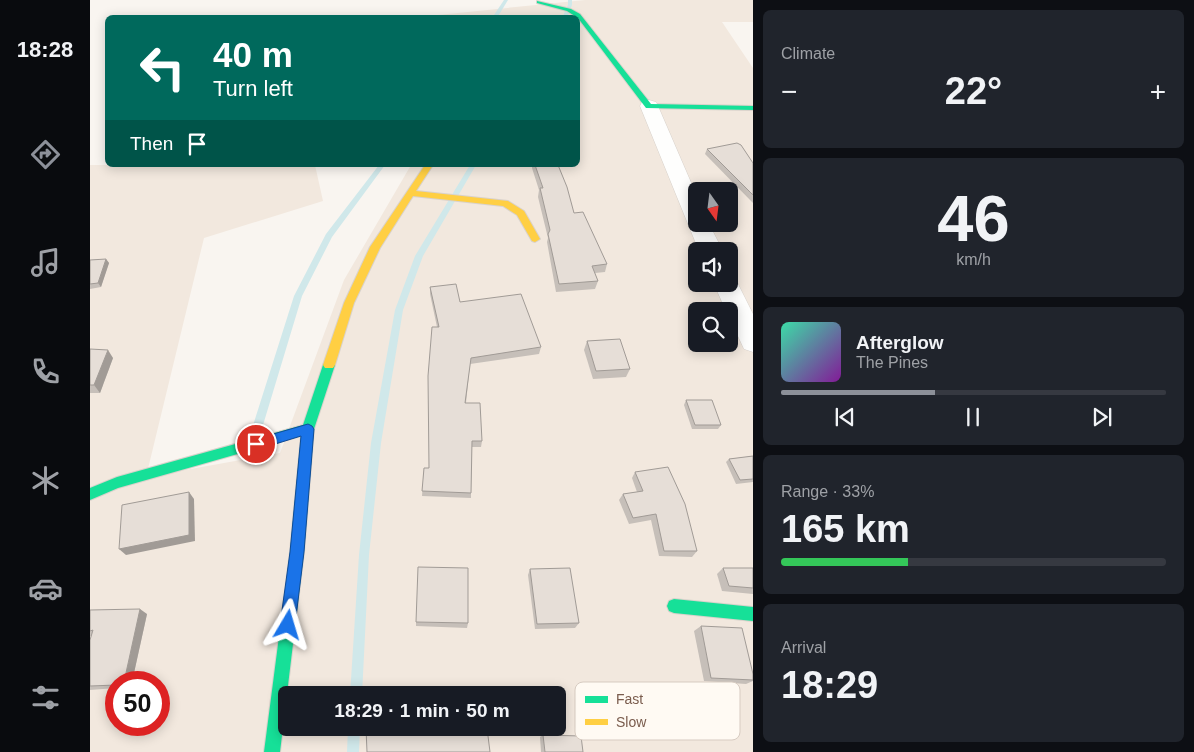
<!DOCTYPE html>
<meta charset="utf-8">
<style>
:root{--surface:#171b24;--page:#20242c;--text:#f1f3f6;--muted:#9ea1a6;--line:#363941;--accent:#8c9099}
body{margin:0;font-family:Helvetica,sans-serif;background:var(--page);color:var(--text);height:100vh;display:flex;flex-direction:column;font-size:19px;white-space:nowrap}
*{box-sizing:border-box;margin:0}
p{font-size:16px;color:var(--muted)}
.icon{flex:none;width:28px;height:28px;fill:none;stroke:currentColor;stroke-width:2;stroke-linecap:round;stroke-linejoin:round}
.map{position:relative;flex:1;overflow:hidden}
.drawer{display:flex;flex-direction:column;gap:10px;padding:10px;background:#0d0f14;width:441px}
.drawer>*{flex:none}
.guide{position:absolute;left:15px;top:15px;width:475px;height:152px;border-radius:8px;box-shadow:0 2px 12px #0003;background:#00695c;color:#fff;overflow:hidden}
.needle{width:32px;rotate:166deg}
.fabs{position:absolute;left:598px;top:182px;display:grid;gap:10px}
.fabs a{display:grid;place-items:center;width:50px;height:50px;border-radius:8px;background:var(--surface);box-shadow:0 2px 12px #0003;font-size:25px}
.speed{position:absolute;left:15px;top:671px;display:flex;gap:10px;font-size:25px;font-weight:700;text-align:center}
.speed>*{display:grid;place-content:center;width:65px;height:65px;border-radius:50%;background:var(--surface);box-shadow:0 2px 12px #0003;line-height:1}
.speed .limit{border:8px solid #d22;background:#fff;color:#111}
.pin{position:absolute;display:grid;place-items:center;width:42px;height:42px;color:#fff;margin:-21px;border:2px solid #fff;border-radius:50%;box-shadow:0 1px 5px #0007}
.me{position:absolute;width:55px;margin:-28px;rotate:7deg;stroke-linejoin:round;filter:drop-shadow(0 0 4px #0008)}
.turn{display:flex;align-items:center;gap:18px;height:105px;padding:0 25px;font-size:22px}
.turn .icon{width:65px;height:65px;stroke-width:2.5}
.turn b{display:block;font-size:35px;line-height:42px}
.then{display:flex;align-items:center;height:48px;padding:0 25px;background:#0003;gap:10px;font-size:19px}
.big{font-size:38px;font-weight:800;line-height:1.1}
.drawer .tile{flex:1;display:flex;flex-direction:column;justify-content:center;gap:8px;min-width:0;padding:0 18px;border-radius:8px;background:var(--page)}
.drawer .dial{align-items:center;gap:0}
.dial b{font-size:65px;line-height:1}
.song{display:flex;align-items:center;gap:15px}
.cover{width:60px;height:60px;border-radius:8px;background:linear-gradient(135deg,hsl(160 70% 55%),hsl(290 70% 35%))}
.played{height:5px;border-radius:2px;background:linear-gradient(90deg,var(--accent) 40%,var(--line) 40%)}
.keys{display:flex;justify-content:space-around;direction:ltr}
.heat{display:flex;justify-content:space-between;align-items:center;font-size:28px;direction:ltr}
.charge{height:8px;border-radius:4px;background:linear-gradient(90deg,#34c759 33%,var(--line) 0)}
.trip{position:absolute;left:188px;top:686px;width:288px;height:50px;border-radius:8px;background:var(--surface);box-shadow:0 2px 12px #0003;font-weight:800;line-height:50px;text-align:center}
main{display:flex;flex:1;min-height:0}
.dock{display:flex;flex-direction:column;width:90px;justify-content:space-around;align-items:center;background:#090b0e;color:var(--muted)}
.dock .icon{width:35px;height:35px}
.dock .active{color:var(--accent)}
.dock b{font-size:22px;color:var(--text)}
.map>svg:first-child{display:block}
</style>
<main>
<nav class="dock">
<b>18:28</b>
<svg class="icon active" aria-label="directions" viewBox="0 0 24 24"><path d="M12 3l9 9-9 9-9-9zM9 14v-3h6M13 9l2 2-2 2"/></svg>
<svg class="icon" aria-label="music" viewBox="0 0 24 24"><path d="M9 18V5l10-2v13"/><circle cx="6" cy="18" r="3"/><circle cx="16" cy="16" r="3"/></svg>
<svg class="icon" aria-label="phone" viewBox="0 0 24 24"><path d="M5 4h4l2 5-3 2q2 4 5 5l2-3 5 2v4C11 20 4 13 5 4z"/></svg>
<svg class="icon" aria-label="climate" viewBox="0 0 24 24"><path d="M12 3v18M4 7l16 10M4 17L20 7"/></svg>
<svg class="icon" aria-label="car" viewBox="0 0 24 24"><path d="M5 17H2v-5l4-1 3-4h7l3 4 3 1v5h-3M9 17h6M6 11h13"/><circle cx="7" cy="17" r="2"/><circle cx="17" cy="17" r="2"/></svg>
<svg class="icon" aria-label="filters" viewBox="0 0 24 24"><path d="M4 7h16M4 17h16"/><circle cx="9" cy="7" r="2"/><circle cx="15" cy="17" r="2"/></svg>
</nav>
<div class="map">
<svg width="663" height="752" viewBox="0 0 663 752">
<rect width="100%" height="100%" fill="#f9f5f0"/>
<path fill="#f2e8de" fill-rule="evenodd" d="M495,0H663V22H632L663,68V752H0V165H225L233,201L114,238L56,477L190,453L254,280L321,165H488V18L328,17ZM606,191H639V224H606ZM606,251H639V284H606ZM606,311H639V344H606ZM26,682H69V725H26ZM196,695H466V728H196Z"/>
<g fill="none" stroke-linecap="round" stroke-linejoin="round">
<g fill="#d0e8ea" fill-rule="evenodd">
<path d="M414,0H418L407,18H402Z"/>
<path d="M478,0H482V5L477,18H472L478,5Z"/>
<path d="M289,165H295L242,237L212,296L170,435L168,438L165,439L162,438L160,435L204,296L236,234Z"/>
<path d="M380,165H386L333,256L313,310L291,443L279,555L272,695H260L269,555L281,443L305,310L325,256Z"/>
<path d="M258,728H270L269,752H257Z"/>
</g>
<defs>
<g id="street">
<path d="M559,100L566,102L568,106L606,194V224H619L633,251H609L550,106L552,102Z"/>
<path d="M639,276L645,278L663,314V352L654,349L639,317V311H636L624,284H639Z"/>
</g>
<g id="fast">
<path d="M447,1L481,9L490,14L561,104L663,106V110L556,108L488,18L477,11L447,3Z"/>
<path d="M239,361L243,362L245,365L224,429L214,552L190,752H174L200,552L211,436L28,488L0,500V488L27,477L213,425L233,365L235,362Z"/>
<path d="M584,599L663,607V621L584,613L579,611L577,606L579,601Z"/>
</g>
<path id="slow" d="M335,165H343L326,191L418,201L434,211L450,239L445,242L442,241L427,215L413,206L323,196L290,248L264,303L245,365L243,368H235L233,365L254,303L280,247Z"/>
</defs>
<use href="#street" stroke="#d7d1cb" stroke-width="1"/>
<use href="#fast" stroke="#d9d2cb" stroke-width="2"/>
<use href="#slow" stroke="#d9d2cb" stroke-width="2"/>
<use href="#street" fill="#fefefd" fill-rule="evenodd"/>
<use href="#fast" fill="#16e098" fill-rule="evenodd"/>
<use href="#slow" fill="#ffcf43" fill-rule="evenodd"/>
</g>
<g fill="#c6bfb9">
<path d="M617,149L663,163V203L615,154Z"/>
<path d="M442,165H468L484,213L517,264L515,272L505,273L508,281L505,289L466,292L457,242L458,238L448,197L449,190L442,168Z"/>
<path d="M16,259L19,263L11,287L0,289V260Z"/>
<path d="M340,287L370,302L451,347L449,354L380,364L376,403L392,441L391,447H382L381,493V498L332,496L334,468H339L347,327L340,294Z"/>
<path d="M497,341L540,369L536,377L503,379L494,350Z"/>
<path d="M0,349L23,358L10,393H0Z"/>
<path d="M596,400L631,425L628,429H602L594,405Z"/>
<path d="M663,456V482L646,484L636,462L639,459Z"/>
<path d="M545,472L607,551L602,557L569,556L561,520L539,524L529,500L533,494L547,492L542,478Z"/>
<path d="M633,568H663V594L632,591L627,574Z"/>
<path d="M440,569L489,623L485,628L445,629L438,575Z"/>
<path d="M0,610L57,614L42,682H26V688L0,690V640L1,636H0Z"/>
<path d="M326,622L378,623L377,628L326,626Z"/>
<path d="M611,626L663,674V681L656,684L614,681L604,631Z"/>
<path d="M453,735L493,752H451L450,737Z"/>
</g>
<g fill="#a19b96">
<path d="M16,259L19,263L11,287L8,283Z"/>
<path d="M18,350L23,358L10,393L4,385Z"/>
<path d="M99,492L104,499L105,541L36,555L29,549Z"/>
<path d="M50,609L57,614L42,682H34Z"/>
</g>
<g fill="#e6ded7" stroke="#a19b96">
<path d="M647,143L651,145L663,163V195L617,149Z"/>
<path d="M445,165H468L477,187L484,213L493,212L517,264L502,266L508,281L469,284L458,234L460,230L450,188H453Z"/>
<path d="M16,259L8,283L0,284V260Z"/>
<path d="M366,284L370,302L431,294L451,347L381,358L375,403H390L392,441H382L381,493L332,491L334,468H339L338,376L342,327H349L340,287Z"/>
<path d="M530,339L540,369L506,371L497,341Z"/>
<path d="M0,349L18,350L4,385H0Z"/>
<path d="M596,400H622L631,425H605Z"/>
<path d="M663,456V479L650,480L639,459Z"/>
<path d="M578,467L595,504L607,551H574L566,514L543,518L533,494L553,491L545,472Z"/>
<path d="M99,492V535L29,549L32,505Z"/>
<path d="M328,567L378,568V623L326,622Z"/>
<path d="M480,568L489,623L447,624L440,569Z"/>
<path d="M633,568H663V588L639,586Z"/>
<path d="M50,609L34,682H26V685L0,686V640L3,630L0,631V610Z"/>
<path d="M611,626L652,628L663,674V680L621,678Z"/>
<path d="M276,728H397L400,752H277Z"/>
<path d="M453,735L491,736L493,752H455Z"/>
</g>
<path fill="#1a73e8" stroke="#114b97" d="M218,424L222,426L224,429L214,552L205,625L203,630L198,632L193,630L190,625L200,552L211,436L166,450L162,448L160,444L162,440L166,439Z"/>
<rect x="485" y="682" width="165" height="58" rx="8" fill="#fffaf3" stroke="#d7cbc1" stroke-width="1"/>
<rect x="495" y="696" width="23" height="7" fill="#16e098"/>
<rect x="495" y="719" width="23" height="6" fill="#ffcf43"/>
<g font-size="14" fill="#7a5c4d">
<text x="526" y="704">Fast</text>
<text x="526" y="727">Slow</text>
</g>
</svg>
<div class="fabs">
<a><svg class="needle" viewBox="-14 -14 28 28"><path d="M0-13l5 13h-10z" fill="#e53935"/><path d="M0 13l5-13h-10z" fill="#9ea1a6"/></svg></a>
<a><svg class="icon" aria-label="sound" viewBox="0 0 24 24"><path d="M4 9h4l5-4v14l-5-4H4zM17 9q2 3 0 6"/></svg></a>
<a><svg class="icon" aria-label="search" viewBox="0 0 24 24"><circle cx="10" cy="10" r="6"/><path d="M15 15l6 6"/></svg></a>
</div>
<div class="speed"><div class="limit">50</div></div>
<div class="pin" style="left:166px;top:444px;background:#d93025"><svg class="icon" aria-label="arrive" viewBox="0 0 24 24"><path d="M6 21V4h12l-3 4 3 4H6"/></svg></div>
<svg class="me" style="left:198px;top:625px" viewBox="-20 -20 40 40"><path d="M0-17L14 15 0 8-14 15z" fill="#1a73e8" stroke="#fff" stroke-width="4"/></svg>
<div class="trip">18:29 · 1 min · 50 m</div>
<div class="guide">
<div class="turn"><svg class="icon" aria-label="left" viewBox="0 0 24 24"><path d="M17 20v-9H6M10 6l-5 5 5 5"/></svg><div><b>40 m</b>Turn left</div></div>
<div class="then">Then<svg class="icon" aria-label="arrive" viewBox="0 0 24 24"><path d="M6 21V4h12l-3 4 3 4H6"/></svg></div>
</div>
</div>
<section class="drawer">
<div class="tile"><p>Climate</p>
<div class="heat"><a>−</a><b class="big">22°</b><a>+</a></div>
</div>
<div class="tile dial"><b>46</b><p>km/h</p></div>
<div class="tile">
<div class="song"><i class="cover"></i><div><b>Afterglow</b><p>The Pines</p></div></div>
<div class="played"></div>
<div class="keys"><svg class="icon" aria-label="previous" viewBox="0 0 24 24"><path d="M18 5L8 12l10 7zM5 5v14"/></svg><svg class="icon" aria-label="pause" viewBox="0 0 24 24"><path d="M8 5v14M16 5v14"/></svg><svg class="icon" aria-label="next" viewBox="0 0 24 24"><path d="M6 5l10 7-10 7zM19 5v14"/></svg></div>
</div>
<div class="tile"><p>Range · 33%</p><b class="big">165 km</b><div class="charge"></div></div>
<div class="tile"><p>Arrival</p><b class="big">18:29</b></div>
</section>
</main>
